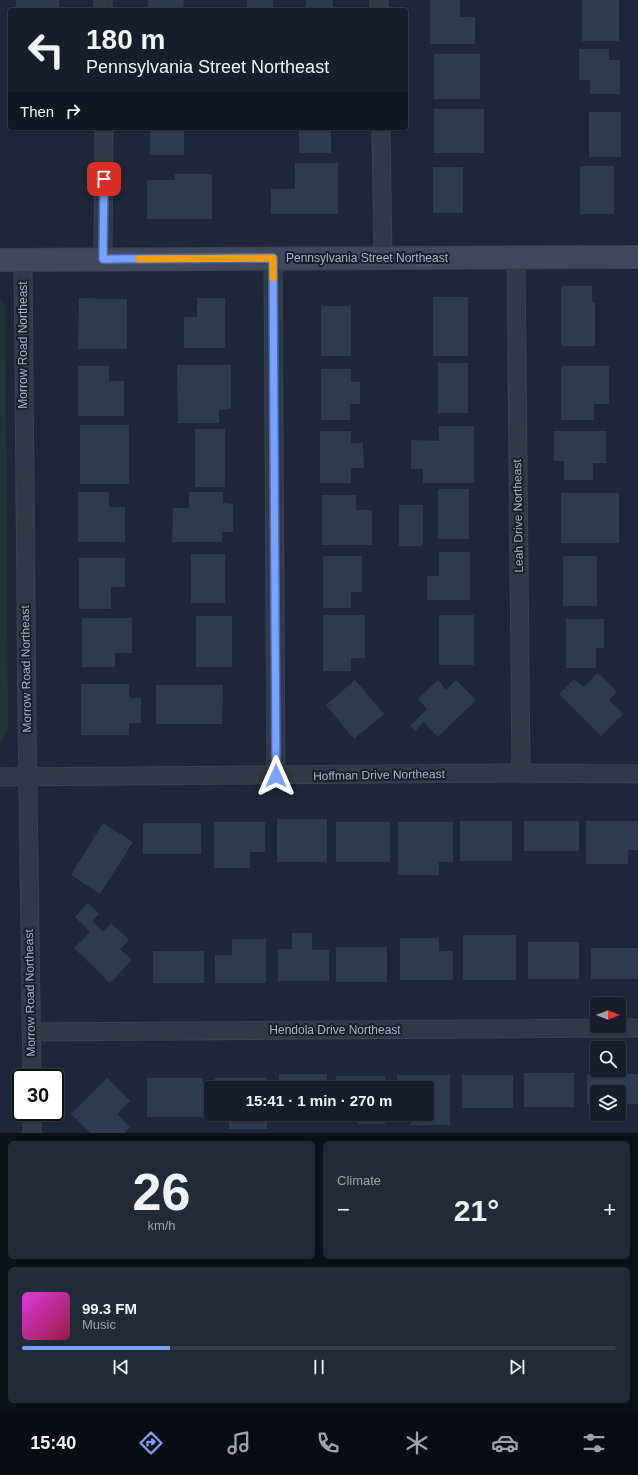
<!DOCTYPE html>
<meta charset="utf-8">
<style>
:root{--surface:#161d2b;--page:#232a37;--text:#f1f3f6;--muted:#9ea2a9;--line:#353b47;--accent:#78a2ff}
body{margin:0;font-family:Arial,sans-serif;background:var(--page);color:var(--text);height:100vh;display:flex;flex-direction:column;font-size:15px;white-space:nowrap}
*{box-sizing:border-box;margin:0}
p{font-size:13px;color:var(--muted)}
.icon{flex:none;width:22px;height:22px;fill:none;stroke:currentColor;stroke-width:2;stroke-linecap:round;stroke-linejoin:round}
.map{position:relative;height:1133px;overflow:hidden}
.sheet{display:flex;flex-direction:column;gap:8px;padding:8px;background:#0c1018;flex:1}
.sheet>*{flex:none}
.top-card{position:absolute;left:8px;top:8px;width:400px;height:122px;border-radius:4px;box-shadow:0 1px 3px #0004,0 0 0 1px var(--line);background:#161d2b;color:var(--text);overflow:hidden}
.needle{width:26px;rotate:90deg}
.buttons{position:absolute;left:590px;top:997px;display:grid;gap:8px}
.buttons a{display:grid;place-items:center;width:36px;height:36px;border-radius:4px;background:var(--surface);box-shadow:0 1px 3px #0004,0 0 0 1px var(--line);font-size:20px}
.speed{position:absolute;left:12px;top:1069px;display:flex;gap:8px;font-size:20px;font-weight:700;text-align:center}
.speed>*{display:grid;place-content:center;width:52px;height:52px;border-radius:50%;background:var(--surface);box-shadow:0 1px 3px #0004,0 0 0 1px var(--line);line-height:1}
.speed .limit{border:2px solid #111;border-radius:6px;background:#fff;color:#111}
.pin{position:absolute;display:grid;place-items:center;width:34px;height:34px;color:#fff;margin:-17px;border-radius:8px;box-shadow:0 2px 6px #0006}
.me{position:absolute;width:44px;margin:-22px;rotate:0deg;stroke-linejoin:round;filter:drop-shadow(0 0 3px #0008)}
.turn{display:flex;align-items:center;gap:14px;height:84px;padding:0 12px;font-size:18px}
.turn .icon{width:52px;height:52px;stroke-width:2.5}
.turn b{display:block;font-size:28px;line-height:34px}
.then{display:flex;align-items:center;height:38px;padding:0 12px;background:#0003;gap:8px;font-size:15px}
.big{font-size:30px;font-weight:800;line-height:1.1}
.sheet .tile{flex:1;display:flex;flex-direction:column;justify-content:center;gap:6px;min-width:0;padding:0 14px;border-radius:6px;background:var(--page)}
.sheet .dial{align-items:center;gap:0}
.dial b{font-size:52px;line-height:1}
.song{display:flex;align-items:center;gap:12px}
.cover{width:48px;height:48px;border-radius:6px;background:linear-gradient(135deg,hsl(300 70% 55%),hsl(340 70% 35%))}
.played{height:4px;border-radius:2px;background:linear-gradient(90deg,var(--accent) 25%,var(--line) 25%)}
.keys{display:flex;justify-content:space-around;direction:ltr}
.heat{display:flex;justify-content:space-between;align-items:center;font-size:22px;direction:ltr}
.sheet .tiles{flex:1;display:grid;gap:8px;grid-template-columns:1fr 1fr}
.tile:last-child{grid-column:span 2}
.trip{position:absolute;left:204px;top:1081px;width:230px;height:40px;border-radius:4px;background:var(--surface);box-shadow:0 1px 3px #0004,0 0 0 1px var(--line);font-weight:800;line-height:40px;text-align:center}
.dock{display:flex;height:64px;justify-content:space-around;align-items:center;background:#090c11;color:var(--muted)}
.dock .icon{width:28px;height:28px}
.dock .active{color:var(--accent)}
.dock b{font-size:18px;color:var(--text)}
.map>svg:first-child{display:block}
</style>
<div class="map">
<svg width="638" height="1133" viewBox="0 0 638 1133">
<rect width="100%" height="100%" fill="#1e2739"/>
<path fill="#20353a" d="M0,300L5,307L8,729L0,745Z"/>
<g fill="#2f3b50">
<path d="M16,0H59V9H54V10H16Z"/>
<path d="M148,0H184L183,10H148Z"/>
<rect x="247" y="0" width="26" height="10"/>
<rect x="306" y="0" width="27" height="10"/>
<path d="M430,0H460V17H475V44H430Z"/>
<rect x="582" y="0" width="37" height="41"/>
<path d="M579,49H609V60H620V94H590V80H579Z"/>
<rect x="434" y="54" width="46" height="45"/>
<rect x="434" y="109" width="50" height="44"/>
<rect x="589" y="112" width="32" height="45"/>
<rect x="150" y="128" width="34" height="27"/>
<rect x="299" y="128" width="32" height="25"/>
<path d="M295,163H338V214H271V189H295Z"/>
<rect x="580" y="166" width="34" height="48"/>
<rect x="433" y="167" width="30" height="46"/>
<path d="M175,174H212V219H147V180H175Z"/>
<path d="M561,286H592V302H595V346H561Z"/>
<rect x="433" y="297" width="35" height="59"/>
<path d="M79,298L127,299V349H78Z"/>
<path d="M197,298H225V348H184V317H197Z"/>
<rect x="321" y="306" width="30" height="50"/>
<rect x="438" y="363" width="30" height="50"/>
<path d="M177,365H231V409L219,410V423H178Z"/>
<path d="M78,366H109V381H124V416H78Z"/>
<path d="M561,366H609V404H594V420H561Z"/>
<path d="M321,369H351V382H360V404H350V420H321Z"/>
<rect x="80" y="425" width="49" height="59"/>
<path d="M439,426H474V483H423V469H411V440L439,441Z"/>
<rect x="195" y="429" width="30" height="58"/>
<path d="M320,431H351V443H363L364,468H351V483H320Z"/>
<path d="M554,431H606V463H593V480H564V461H554Z"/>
<rect x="438" y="489" width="31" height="50"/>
<path d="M78,492H109V507H125V542H78Z"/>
<path d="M189,492H223V503L233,504V532H222V542H172L173,508H189Z"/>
<rect x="561" y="493" width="58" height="50"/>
<path d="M322,495H356V510H372V545H322Z"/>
<rect x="399" y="505" width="24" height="41"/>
<path d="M439,552H470V600H427V576H439Z"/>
<rect x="191" y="554" width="34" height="49"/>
<path d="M323,556H362V592H351V608H323Z"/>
<rect x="563" y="556" width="34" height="50"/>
<path d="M79,558H125V587H111V609H79Z"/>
<path d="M323,615H365V658H351V671H323Z"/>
<rect x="439" y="615" width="35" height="50"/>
<rect x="196" y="616" width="36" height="51"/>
<path d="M82,618H132V653H115V667H82Z"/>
<path d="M566,619H604V648H596V668H566Z"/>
<path d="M598,673L617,692L609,700L623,714L601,736L559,694L574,679L583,687Z"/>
<path d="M355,680L384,714L354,739L326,705Z"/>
<path d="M438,680L446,690L456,680L476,700L438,737L424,722L415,731L410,726L427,709L418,699Z"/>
<path d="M81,684H129V698H141V723H129V735H81Z"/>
<path d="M156,685H223L222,724H156Z"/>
<rect x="277" y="819" width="50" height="43"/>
<rect x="460" y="821" width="52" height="40"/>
<rect x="524" y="821" width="55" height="30"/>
<path d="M586,821H638V850H628V864H586Z"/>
<path d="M214,822H265V852H250V868H214Z"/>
<rect x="336" y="822" width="54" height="40"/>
<path d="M398,822H453V862H439V875H398Z"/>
<path d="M103,823L133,842L100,894L71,875Z"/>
<rect x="143" y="823" width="58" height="31"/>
<path d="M88,903L99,914L92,921L103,932L111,923L129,940L120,949L132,960L110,983L74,948L90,932L75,917Z"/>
<path d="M292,933H312V950H329V981H278V949H292Z"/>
<rect x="463" y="935" width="53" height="45"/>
<path d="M400,938H439V951H453V980H400Z"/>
<path d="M232,939H266V983H215V955H232Z"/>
<rect x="528" y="942" width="51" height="37"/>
<rect x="336" y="947" width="51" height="35"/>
<rect x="591" y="948" width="47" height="31"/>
<rect x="153" y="951" width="51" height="32"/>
<rect x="524" y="1073" width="50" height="34"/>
<rect x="279" y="1074" width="48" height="14"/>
<path d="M587,1074H638V1104H619V1092H597V1104H587Z"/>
<path d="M397,1075H450V1125H411V1114H427V1088H397Z"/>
<rect x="462" y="1075" width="51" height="33"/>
<rect x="336" y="1076" width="49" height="12"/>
<path d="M107,1078L130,1101L117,1114L130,1127L124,1133H90L71,1114Z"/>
<rect x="147" y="1078" width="56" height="39"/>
<rect x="215" y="1078" width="52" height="10"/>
<rect x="229" y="1114" width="38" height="15"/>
<rect x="358" y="1114" width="27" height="10"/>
</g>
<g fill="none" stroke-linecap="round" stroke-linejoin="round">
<defs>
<g id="street">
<path d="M103,0V10"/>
<path d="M379,0V10"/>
<path d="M381,128L383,258"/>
<path d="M273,258L276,776"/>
<path d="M516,258L521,773"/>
<path d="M23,259L27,718L32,1078"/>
<path d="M103,259L104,128"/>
<path d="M0,777L521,773L638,774"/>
<path d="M31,1032L638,1028"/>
<path d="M32,1112V1133"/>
</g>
<path id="secondary" d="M0,260L638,257"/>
</defs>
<use href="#street" stroke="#3b4352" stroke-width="19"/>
<use href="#secondary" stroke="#3b4352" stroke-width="24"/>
<use href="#street" stroke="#323a49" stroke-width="17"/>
<use href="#secondary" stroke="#3f485c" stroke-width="22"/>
</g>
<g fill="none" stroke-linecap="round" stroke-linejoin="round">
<defs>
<path id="route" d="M104,179L103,259L273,258L276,776"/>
</defs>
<use href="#route" stroke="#4e69a6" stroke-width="10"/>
<use href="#route" stroke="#78a2ff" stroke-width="7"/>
<path stroke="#f59e0b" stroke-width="7" d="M139,259L273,258V278"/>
</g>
<g text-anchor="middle" stroke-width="4" stroke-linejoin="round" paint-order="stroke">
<g font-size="12" fill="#abb4c6" stroke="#171f2d">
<text x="367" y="262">Pennsylvania Street Northeast</text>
<text transform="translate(23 345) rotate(-90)" y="4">Morrow Road Northeast</text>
<text transform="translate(518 516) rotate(-91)" y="4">Leah Drive Northeast</text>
<text transform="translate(26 669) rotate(-91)" y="4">Morrow Road Northeast</text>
<text transform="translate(379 775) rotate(-1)" y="4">Hoffman Drive Northeast</text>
<text transform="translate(30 993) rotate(-91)" y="4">Morrow Road Northeast</text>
<text x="335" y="1034">Hendola Drive Northeast</text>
</g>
</g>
</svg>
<div class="buttons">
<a><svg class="needle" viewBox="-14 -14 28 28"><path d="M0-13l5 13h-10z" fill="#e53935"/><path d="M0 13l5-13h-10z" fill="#9ea2a9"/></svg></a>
<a><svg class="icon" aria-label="search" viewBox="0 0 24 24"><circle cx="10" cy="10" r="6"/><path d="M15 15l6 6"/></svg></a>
<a><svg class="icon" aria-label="layers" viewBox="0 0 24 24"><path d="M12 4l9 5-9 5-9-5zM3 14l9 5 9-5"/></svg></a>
</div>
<div class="speed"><div class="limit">30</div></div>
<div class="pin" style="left:104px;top:179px;background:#d93025"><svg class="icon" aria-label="arrive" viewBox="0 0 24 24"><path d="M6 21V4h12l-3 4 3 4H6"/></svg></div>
<svg class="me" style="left:276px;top:776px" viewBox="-20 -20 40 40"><path d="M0-17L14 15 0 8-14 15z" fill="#78a2ff" stroke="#fff" stroke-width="4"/></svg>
<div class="trip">15:41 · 1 min · 270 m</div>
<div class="top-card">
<div class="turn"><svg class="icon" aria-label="left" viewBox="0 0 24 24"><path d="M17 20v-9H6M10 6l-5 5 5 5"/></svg><div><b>180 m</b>Pennsylvania Street Northeast</div></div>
<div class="then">Then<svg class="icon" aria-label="right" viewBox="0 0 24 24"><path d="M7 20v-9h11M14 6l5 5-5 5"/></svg></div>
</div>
</div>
<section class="sheet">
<div class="tiles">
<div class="tile dial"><b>26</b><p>km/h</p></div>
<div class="tile"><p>Climate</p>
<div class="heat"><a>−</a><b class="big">21°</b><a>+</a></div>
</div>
<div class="tile">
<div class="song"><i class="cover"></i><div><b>99.3 FM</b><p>Music</p></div></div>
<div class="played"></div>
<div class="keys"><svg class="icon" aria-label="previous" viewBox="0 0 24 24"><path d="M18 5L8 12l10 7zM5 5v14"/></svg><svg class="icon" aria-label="pause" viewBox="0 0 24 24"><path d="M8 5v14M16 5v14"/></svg><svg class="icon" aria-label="next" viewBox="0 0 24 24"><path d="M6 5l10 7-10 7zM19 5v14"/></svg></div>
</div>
</div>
</section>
<nav class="dock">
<b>15:40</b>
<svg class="icon active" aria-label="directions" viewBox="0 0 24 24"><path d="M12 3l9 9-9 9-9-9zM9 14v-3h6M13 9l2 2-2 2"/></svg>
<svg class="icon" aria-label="music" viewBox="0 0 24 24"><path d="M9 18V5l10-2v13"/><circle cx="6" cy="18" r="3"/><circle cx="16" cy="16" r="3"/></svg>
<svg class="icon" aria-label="phone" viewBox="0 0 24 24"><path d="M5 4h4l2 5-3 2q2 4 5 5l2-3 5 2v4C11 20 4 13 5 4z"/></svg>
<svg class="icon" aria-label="climate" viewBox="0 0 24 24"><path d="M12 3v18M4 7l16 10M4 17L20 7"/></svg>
<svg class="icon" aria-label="car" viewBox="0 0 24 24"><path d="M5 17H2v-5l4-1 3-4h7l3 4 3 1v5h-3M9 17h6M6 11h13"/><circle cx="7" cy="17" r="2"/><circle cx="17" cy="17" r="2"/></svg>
<svg class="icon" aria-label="filters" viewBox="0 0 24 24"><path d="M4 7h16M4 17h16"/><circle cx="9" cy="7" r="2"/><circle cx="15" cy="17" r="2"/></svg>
</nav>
